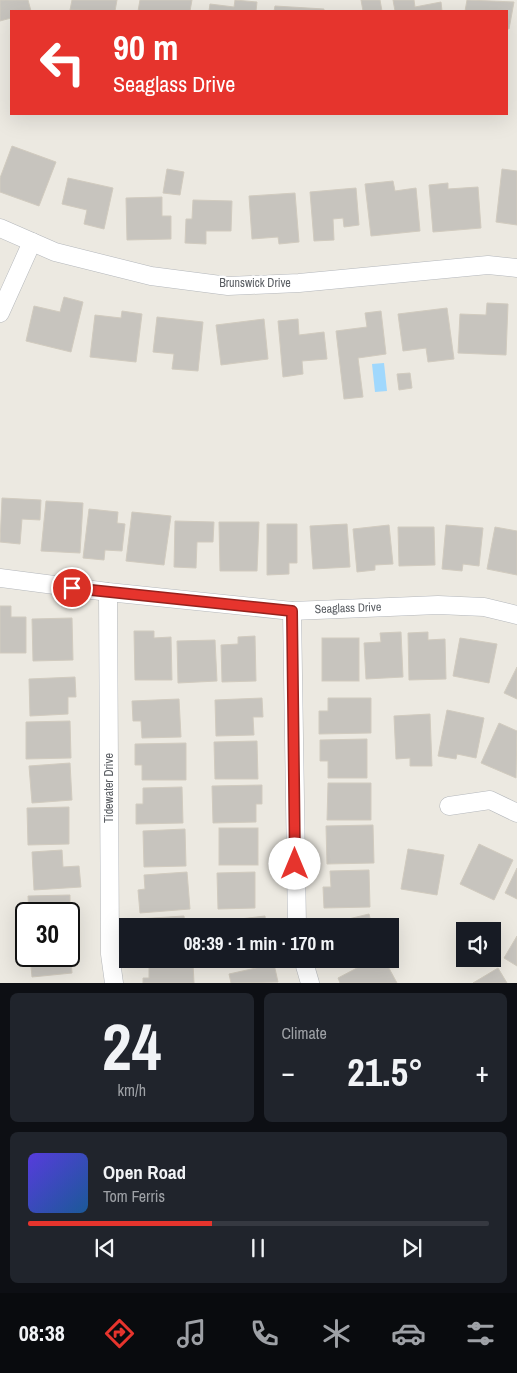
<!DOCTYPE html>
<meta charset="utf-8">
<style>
:root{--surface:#171b24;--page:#20242c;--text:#f1f3f6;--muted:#9ea1a6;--line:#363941;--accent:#e6342d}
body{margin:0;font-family:"Archivo Narrow",sans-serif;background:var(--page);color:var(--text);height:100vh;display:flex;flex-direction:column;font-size:19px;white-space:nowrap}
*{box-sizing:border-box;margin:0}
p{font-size:16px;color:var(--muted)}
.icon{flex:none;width:28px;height:28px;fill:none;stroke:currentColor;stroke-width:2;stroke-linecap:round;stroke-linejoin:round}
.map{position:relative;height:983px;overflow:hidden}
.sheet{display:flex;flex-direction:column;gap:10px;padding:10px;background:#0d0f14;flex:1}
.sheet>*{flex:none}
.top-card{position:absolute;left:10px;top:10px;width:498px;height:105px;border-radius:0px;box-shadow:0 5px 20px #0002;background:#e6342d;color:#fff;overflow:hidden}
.tools{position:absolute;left:456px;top:922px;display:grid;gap:10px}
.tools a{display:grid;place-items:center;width:45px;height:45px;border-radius:0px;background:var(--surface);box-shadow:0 5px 20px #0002;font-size:25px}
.speed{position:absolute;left:15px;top:902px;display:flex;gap:10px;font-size:25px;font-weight:700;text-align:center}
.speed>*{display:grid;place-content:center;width:65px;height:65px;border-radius:50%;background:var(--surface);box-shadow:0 5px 20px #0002;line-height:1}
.speed .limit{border:2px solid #111;border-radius:8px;background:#fff;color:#111}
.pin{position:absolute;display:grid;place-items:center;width:42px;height:42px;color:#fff;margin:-21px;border:2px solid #fff;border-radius:50%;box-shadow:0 1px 5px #0007}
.me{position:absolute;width:55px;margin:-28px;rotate:0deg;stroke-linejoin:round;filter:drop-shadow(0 0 4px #0008)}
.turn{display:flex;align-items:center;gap:18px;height:105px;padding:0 20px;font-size:22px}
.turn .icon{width:65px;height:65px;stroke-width:2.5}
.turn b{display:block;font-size:35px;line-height:42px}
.big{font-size:38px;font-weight:800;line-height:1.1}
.sheet .widget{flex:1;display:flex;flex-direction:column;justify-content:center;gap:8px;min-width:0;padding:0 18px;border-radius:8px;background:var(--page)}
.sheet .dial{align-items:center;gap:0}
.dial b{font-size:65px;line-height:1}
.song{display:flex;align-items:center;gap:15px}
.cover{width:60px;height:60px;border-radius:8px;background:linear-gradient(135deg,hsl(250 70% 55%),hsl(210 70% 35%))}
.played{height:5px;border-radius:2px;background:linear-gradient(90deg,var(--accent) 40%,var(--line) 40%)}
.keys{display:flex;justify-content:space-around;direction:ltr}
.heat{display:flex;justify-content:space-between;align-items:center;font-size:28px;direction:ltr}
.sheet .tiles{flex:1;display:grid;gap:10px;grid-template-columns:1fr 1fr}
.widget:last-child{grid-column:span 2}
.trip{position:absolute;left:119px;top:918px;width:280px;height:50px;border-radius:0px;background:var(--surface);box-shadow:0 5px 20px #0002;font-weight:800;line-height:50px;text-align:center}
.tab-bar{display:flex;height:80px;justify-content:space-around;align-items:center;background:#090b0e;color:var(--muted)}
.tab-bar .icon{width:35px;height:35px}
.tab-bar .selected{color:var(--accent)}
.tab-bar b{font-size:22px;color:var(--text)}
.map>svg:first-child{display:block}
</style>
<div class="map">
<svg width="517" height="983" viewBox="0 0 517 983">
<rect width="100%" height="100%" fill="#ece9e1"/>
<path fill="#a0d8fd" d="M384,363L387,391L375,392L372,364Z"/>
<g fill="#c7c4be" stroke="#d1cbbf">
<path d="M0,0H28L31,11H11V18L0,21Z"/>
<path d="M72,0H117L115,11L70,10Z"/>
<path d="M140,0H192L190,11H138Z"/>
<path d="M235,0L257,2L256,11H209L210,4L234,7Z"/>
<path d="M361,0H380L382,11H363Z"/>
<path d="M393,0H414L415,7L441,2L442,11H395Z"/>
<path d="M467,0L514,2L509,29L506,28V11H465Z"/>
<path d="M275,6L324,9V11H274Z"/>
<path d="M12,146L56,162L39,206L0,192V178Z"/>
<path d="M167,169L184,172L180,195L163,193Z"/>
<path d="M502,169L517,171V225L496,222Z"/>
<path d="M68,178L113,188L104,229L84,224L87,210L62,204Z"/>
<path d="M393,181L395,191L416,188L420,231L371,236L365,184Z"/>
<path d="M448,183V189L478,187L481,228L433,232L429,185Z"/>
<path d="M356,188L359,225L344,227L343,218L333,219L334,240L314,241L310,192Z"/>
<path d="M295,193L299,242L279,244L278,237L252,239L249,196Z"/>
<path d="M162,197V216H171V239L127,240L126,198Z"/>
<path d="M193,200L232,201L231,231H206V244L185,243L186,219H192Z"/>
<path d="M64,297L83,302L71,352L26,341L34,306L60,312Z"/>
<path d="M487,303L508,304L506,355L458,353L460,314L486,315Z"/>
<path d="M447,308L454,359L428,362L426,348L403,351L398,314Z"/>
<path d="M122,311L142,314L136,362L90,357L95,315L121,318Z"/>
<path d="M381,311L386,354L358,358L363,397L344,399L336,331L367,327L365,313Z"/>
<path d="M157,317L203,322L198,371L172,369L174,354L153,352Z"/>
<path d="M264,319L268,359L221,365L216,325Z"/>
<path d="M298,319L299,335L324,332L327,359L302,361L303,374L283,377L278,321Z"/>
<path d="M410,373L412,388L399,390L397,374Z"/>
<path d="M2,498L41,500L40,520L22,519L20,544L0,542Z"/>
<path d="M46,501L83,503L80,553L41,551Z"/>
<path d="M89,509L118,512L117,523L125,524L122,551L105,550L104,560L83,558Z"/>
<path d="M132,512L171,516L164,565L126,561Z"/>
<path d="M175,521L214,522L213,542H197L196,568L174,567Z"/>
<path d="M219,522H259L257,571H220Z"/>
<path d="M267,524H297V563H289V574L267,575Z"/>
<path d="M347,524L350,567L313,569L310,526Z"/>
<path d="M389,525L393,564L375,565V570L357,572L353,529Z"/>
<path d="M446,525L483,528L479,566L463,564L462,571L442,569Z"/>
<path d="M398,527H434L435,565L399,566Z"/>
<path d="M495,527L517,531V575L487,569Z"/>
<path d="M0,606H11V617H26V653H0Z"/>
<path d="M72,618L73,660L33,661L32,619Z"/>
<path d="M134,631H154V638L171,637L172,680H135Z"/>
<path d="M401,632L403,677L366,679L364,643L381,642L380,633Z"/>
<path d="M428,632V640L445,639L446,679L409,680L408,633Z"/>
<path d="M255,636L256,681L222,682L221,645L238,644V637Z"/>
<rect x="322" y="638" width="37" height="43"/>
<path d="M460,638L497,644L489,683L453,676Z"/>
<path d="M215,640L217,681L178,683L177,641Z"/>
<path d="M517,667V699L504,693Z"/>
<path d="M75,677L76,697H68V714L30,716L29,679Z"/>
<path d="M262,698L263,717H253L254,735L216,736L215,700Z"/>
<path d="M328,698H371V733L319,734V711H328Z"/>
<path d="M179,699L181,737L142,738L141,721H133L132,701Z"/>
<path d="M447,710L484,718L476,758L457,754L456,759L438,756Z"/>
<path d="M430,714L432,766H410V758L396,759L394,716Z"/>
<path d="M70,721L71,758L26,759V722Z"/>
<path d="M499,723L517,731L516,778L481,763Z"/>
<path d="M367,739V778H328V761H320V740Z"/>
<path d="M257,741L258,779H215L214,742Z"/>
<path d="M186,743V780H142V765H135V744Z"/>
<path d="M70,763L72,800L32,803L29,766Z"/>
<path d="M328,783H371V820H327Z"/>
<path d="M262,785V804H256V822L213,823L212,786Z"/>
<path d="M182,787L183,823L136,824V804H143V788Z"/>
<path d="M69,807V844L28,845L27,808Z"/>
<path d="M373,825L374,863L327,864L326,826Z"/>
<rect x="219" y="828" width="39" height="37"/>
<path d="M185,829L186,866L144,867L143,831Z"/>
<path d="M479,844L513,860L494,900L460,884Z"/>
<path d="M408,849L444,855L437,895L401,889Z"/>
<path d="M62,850L63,867L79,866L81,887L34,890L32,852Z"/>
<path d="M517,868V899L505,893Z"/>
<path d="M369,870L370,907L324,908L323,887H331L330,871Z"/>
<path d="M187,872L190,909L140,913L138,890L145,889L144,875Z"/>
<path d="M255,872V908L218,909L217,873Z"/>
<path d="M70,895V916H77V931H69V914H29L28,896Z"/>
<path d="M369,914L372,926H329L328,924Z"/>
<path d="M184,916L185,926H138L137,919Z"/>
<path d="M265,916L266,926H216L215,922Z"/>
<path d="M517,936V966L504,958Z"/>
<path d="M69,937L72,973L32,977L30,956H69Z"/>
<path d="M374,959H384L397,983H340L338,978Z"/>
<path d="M193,963L194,983H143V978H149V964Z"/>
<path d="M274,964L278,982L231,983L229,974Z"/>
<path d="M498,968L507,983H473Z"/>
</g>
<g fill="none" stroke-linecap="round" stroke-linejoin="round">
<defs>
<g id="minor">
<path d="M0,228L55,252L151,276L228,286L299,283L488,265L517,268"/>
<path d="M0,313L32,242"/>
<path d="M0,578L108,592L292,611L438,605L484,607L517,615"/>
<path d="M108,592L110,954L114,983"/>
<path d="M292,611L297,926"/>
<path d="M449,806L490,800L517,813"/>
<path d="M303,959L310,983"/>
</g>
</defs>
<use href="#minor" stroke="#b4b7bb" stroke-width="19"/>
<use href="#minor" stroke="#fff" stroke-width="18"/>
</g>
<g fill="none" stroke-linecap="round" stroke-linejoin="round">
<defs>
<path id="route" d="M72,588L292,611L295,864"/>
</defs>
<use href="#route" stroke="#96221d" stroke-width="12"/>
<use href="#route" stroke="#e6342d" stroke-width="9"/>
</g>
<g text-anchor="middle" stroke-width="5" stroke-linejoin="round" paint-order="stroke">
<g font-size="12" fill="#595d62" stroke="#fff">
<text x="255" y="287">Brunswick Drive</text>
<text transform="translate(348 608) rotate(-2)" y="4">Seaglass Drive</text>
<text transform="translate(109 788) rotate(-90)" y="4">Tidewater Drive</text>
</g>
</g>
</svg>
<div class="tools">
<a><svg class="icon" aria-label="sound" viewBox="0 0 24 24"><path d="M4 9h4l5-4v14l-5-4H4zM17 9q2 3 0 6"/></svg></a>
</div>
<div class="speed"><div class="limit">30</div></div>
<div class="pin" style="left:72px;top:588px;background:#d93025"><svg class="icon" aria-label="arrive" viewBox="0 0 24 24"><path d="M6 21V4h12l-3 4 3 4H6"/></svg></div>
<svg class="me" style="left:295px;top:864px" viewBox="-20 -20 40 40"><circle r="19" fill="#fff"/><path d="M0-13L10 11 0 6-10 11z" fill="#e6342d"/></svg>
<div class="trip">08:39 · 1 min · 170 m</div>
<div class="top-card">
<div class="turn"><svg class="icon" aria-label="left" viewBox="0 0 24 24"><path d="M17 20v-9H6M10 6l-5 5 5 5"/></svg><div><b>90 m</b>Seaglass Drive</div></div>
</div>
</div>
<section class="sheet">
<div class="tiles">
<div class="widget dial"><b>24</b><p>km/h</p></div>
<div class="widget"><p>Climate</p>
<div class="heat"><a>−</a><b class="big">21.5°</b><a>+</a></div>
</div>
<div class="widget">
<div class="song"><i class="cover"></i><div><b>Open Road</b><p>Tom Ferris</p></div></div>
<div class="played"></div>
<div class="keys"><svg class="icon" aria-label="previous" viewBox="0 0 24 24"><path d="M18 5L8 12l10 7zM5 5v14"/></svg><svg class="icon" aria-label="pause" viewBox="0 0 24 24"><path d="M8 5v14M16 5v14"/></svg><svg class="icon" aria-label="next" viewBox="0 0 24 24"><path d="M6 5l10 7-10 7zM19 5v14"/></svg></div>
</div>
</div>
</section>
<nav class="tab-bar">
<b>08:38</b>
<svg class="icon selected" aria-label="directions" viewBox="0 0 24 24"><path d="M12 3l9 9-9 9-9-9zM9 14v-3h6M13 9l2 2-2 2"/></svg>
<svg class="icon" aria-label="music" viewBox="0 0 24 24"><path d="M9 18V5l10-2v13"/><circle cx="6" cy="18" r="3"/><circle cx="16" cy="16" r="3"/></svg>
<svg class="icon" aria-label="phone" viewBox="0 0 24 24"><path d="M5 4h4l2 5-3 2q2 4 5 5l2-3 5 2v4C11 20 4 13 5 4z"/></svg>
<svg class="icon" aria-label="climate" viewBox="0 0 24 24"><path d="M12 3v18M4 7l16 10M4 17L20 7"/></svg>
<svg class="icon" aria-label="car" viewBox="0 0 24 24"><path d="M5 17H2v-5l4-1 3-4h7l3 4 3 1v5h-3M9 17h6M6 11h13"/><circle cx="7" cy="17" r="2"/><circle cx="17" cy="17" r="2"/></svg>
<svg class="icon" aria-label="filters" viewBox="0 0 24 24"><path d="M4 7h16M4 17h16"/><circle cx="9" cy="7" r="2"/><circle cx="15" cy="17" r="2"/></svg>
</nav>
